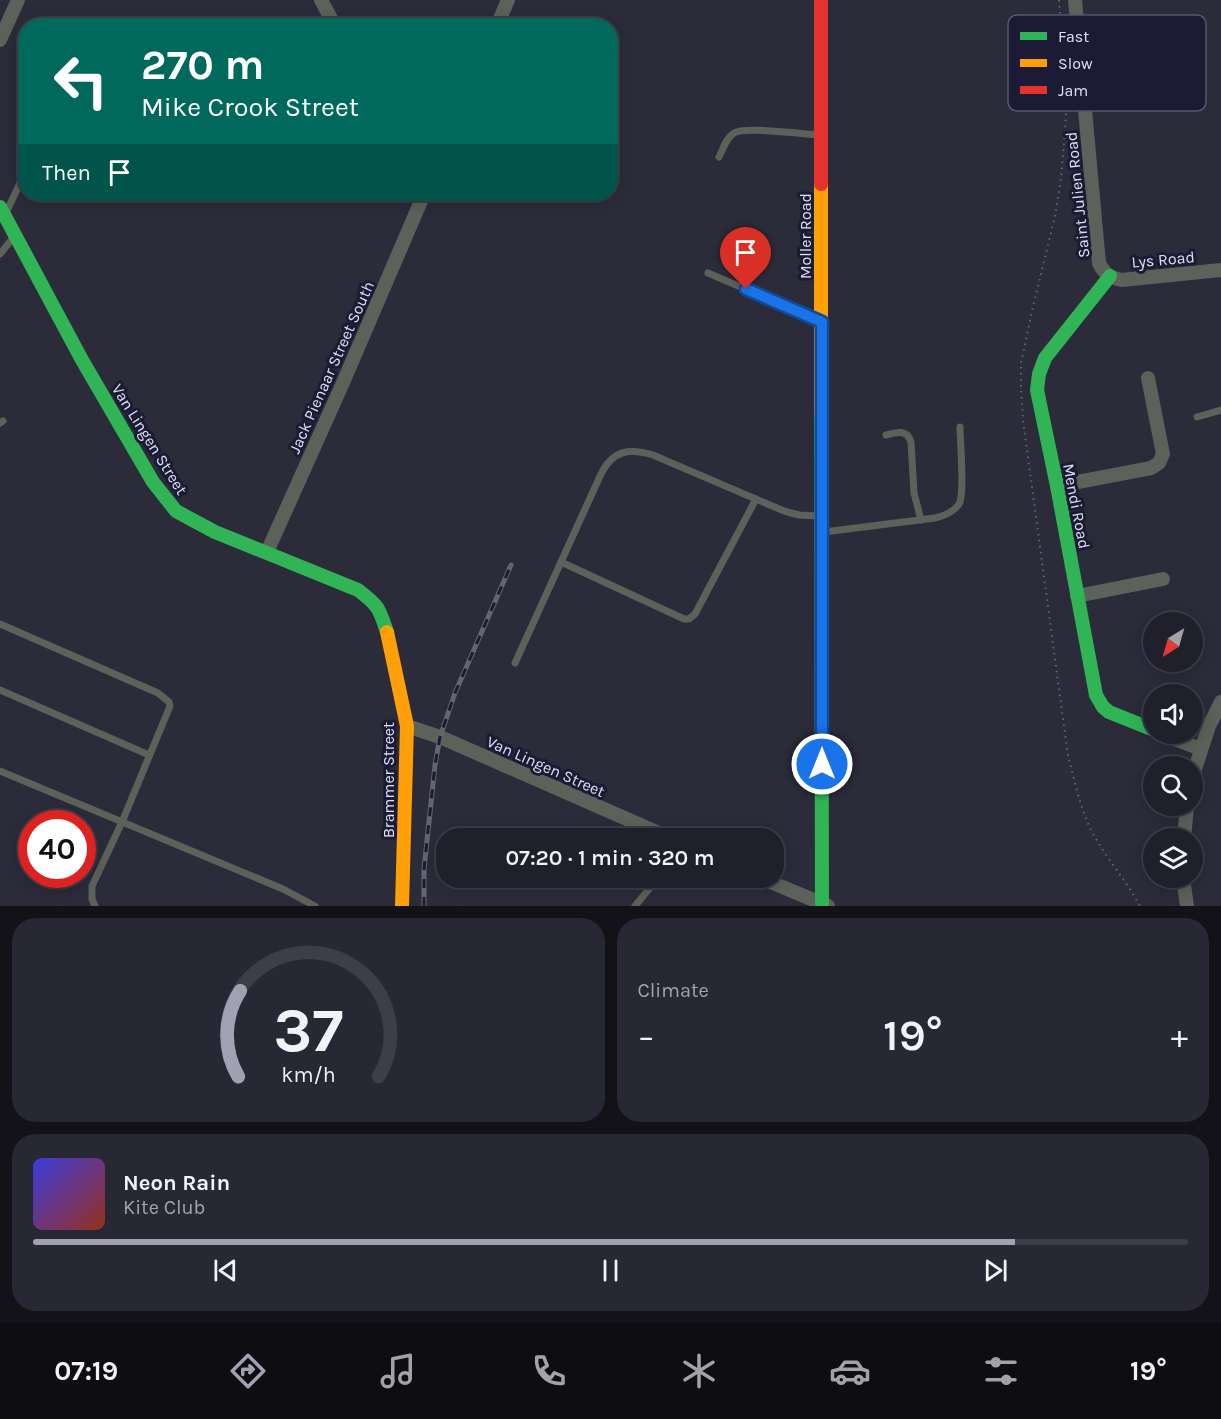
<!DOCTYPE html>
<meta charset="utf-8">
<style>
:root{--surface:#20202c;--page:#282834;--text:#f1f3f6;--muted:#a2a3a9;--line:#3d3e48;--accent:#a0a1b2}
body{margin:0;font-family:Karla,sans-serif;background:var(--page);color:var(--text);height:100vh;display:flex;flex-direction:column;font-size:22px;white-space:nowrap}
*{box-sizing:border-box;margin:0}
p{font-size:20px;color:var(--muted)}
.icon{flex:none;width:33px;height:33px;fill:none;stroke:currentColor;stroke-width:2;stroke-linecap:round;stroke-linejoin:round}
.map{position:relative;height:906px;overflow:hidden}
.panel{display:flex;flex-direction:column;gap:12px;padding:12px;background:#121218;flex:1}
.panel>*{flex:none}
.hud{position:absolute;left:18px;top:18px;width:600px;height:183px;border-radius:24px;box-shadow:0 3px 15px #0003,0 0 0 2px var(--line);background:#00695c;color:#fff;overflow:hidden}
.needle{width:39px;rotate:217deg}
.tools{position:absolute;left:1143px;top:612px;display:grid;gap:12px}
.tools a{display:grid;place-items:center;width:60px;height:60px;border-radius:50%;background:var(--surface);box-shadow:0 3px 15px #0003,0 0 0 2px var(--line);font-size:30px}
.speed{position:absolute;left:18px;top:810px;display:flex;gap:12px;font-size:30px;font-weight:700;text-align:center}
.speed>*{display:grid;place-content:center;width:78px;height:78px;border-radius:50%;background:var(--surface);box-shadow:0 3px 15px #0003,0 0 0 2px var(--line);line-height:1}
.speed .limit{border:9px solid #d22;background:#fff;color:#111}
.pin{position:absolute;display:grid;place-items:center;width:51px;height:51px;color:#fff;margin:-62px -26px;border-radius:50% 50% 50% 0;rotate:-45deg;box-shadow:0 0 6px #0007}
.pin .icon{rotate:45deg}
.me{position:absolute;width:66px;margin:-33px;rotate:0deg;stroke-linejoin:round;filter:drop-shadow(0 0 4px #0008)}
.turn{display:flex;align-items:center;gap:21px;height:126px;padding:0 24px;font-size:27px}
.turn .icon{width:78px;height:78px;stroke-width:2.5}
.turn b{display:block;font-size:42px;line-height:51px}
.then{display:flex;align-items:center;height:57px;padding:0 24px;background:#0003;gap:12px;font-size:22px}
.big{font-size:45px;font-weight:600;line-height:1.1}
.panel .widget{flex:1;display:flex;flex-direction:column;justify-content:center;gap:9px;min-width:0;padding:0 21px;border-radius:24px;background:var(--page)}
.panel .dial{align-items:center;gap:0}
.dial svg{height:156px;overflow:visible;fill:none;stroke:var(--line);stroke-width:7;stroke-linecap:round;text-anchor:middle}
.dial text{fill:var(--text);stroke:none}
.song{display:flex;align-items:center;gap:18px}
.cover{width:72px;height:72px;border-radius:9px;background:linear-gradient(135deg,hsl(240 70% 55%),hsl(10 70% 35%))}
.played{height:6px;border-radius:3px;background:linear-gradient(90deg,var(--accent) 85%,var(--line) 85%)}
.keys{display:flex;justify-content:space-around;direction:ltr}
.heat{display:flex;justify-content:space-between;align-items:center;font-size:33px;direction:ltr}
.panel .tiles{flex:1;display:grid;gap:12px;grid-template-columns:1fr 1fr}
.widget:last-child{grid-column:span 2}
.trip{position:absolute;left:436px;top:828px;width:348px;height:60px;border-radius:24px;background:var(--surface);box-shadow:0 3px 15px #0003,0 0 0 2px var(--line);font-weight:600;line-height:60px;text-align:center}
.menu{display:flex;height:96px;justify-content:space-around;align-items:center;background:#0d0d12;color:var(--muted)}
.menu .icon{width:42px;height:42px}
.menu .on{color:var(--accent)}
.menu b{font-size:27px;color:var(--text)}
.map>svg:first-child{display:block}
</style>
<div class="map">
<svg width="1221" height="906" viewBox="0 0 1221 906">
<rect width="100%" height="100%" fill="#2b2b3a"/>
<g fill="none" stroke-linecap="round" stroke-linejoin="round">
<path stroke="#666768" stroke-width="2" stroke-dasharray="1.5 4.5" stroke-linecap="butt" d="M1059,0L1067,97L1065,131L1061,179L1055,216L1032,311L1021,363V387L1023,420L1068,756C1075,781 1080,809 1092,832C1106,858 1126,880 1140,906"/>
<g stroke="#5e615a" stroke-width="7">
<path d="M719,157C723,149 726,138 734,133C744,126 803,134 818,135"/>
<path d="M7,211L26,170"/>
<path d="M0,254L13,238"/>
<path d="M708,273L820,321"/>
<path d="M1197,417L1221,410"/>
<path d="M0,423L3,421"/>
<path d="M886,435C897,432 907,429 911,442L914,493L921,520"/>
<path d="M824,532L935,518C943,516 954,512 959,504C965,494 960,441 960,427"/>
<path d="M561,562L684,619H689L695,614L756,499"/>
<path d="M0,624L158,693L169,702L170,706L168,711L122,822L92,886V899L95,906"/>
<path d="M515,663L601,474C613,450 629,448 653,455L784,511L799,515L819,516"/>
<path d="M0,690L149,755"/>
<path d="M0,771L283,889L315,906"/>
<path d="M635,906L649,889L661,878"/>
</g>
<g stroke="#5e615a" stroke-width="14">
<path d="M321,0L335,26"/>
<path d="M1075,0L1099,263C1104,274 1111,278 1122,280L1221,270"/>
<path d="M497,26L508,0"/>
<path d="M0,40L18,0"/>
<path d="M1057,486L1151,468L1159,463L1163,454L1148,378"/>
<path d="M267,552L342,385L424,194"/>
<path d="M1077,596L1163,579"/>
<path d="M407,726L440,737L670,838"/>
<path d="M1161,734L1201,749"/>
<path d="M1192,778L1209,726L1221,702"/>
<path d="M1184,838L1187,806"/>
<path d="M761,878L828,906"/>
<path d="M1183,878L1187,906"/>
</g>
<g stroke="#30b455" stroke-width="14">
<path d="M0,207L82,360L153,482L176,511L215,532L358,590C379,606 379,608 387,632"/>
<path d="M1110,276L1045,358L1039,374L1037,390L1057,486L1096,695L1103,707L1109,712L1154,730"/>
<path d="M821,413L822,903"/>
</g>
<g stroke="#ff9f0a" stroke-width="14">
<path d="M821,184V413"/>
<path d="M387,632L407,726L402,906"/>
</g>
<path stroke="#e5322d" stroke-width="14" d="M821,0V184"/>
<defs>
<path id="rail" d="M424,906V869L435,765L440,737L455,693L511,565"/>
</defs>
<use href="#rail" stroke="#65666a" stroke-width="5"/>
<use href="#rail" stroke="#1c1b35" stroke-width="3" stroke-dasharray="9" stroke-linecap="butt"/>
</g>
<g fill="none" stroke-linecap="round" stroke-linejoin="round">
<defs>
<path id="route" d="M746,289L822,322V764"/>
</defs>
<use href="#route" stroke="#114b97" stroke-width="15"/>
<use href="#route" stroke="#1a73e8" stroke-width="10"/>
</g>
<g text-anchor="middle" stroke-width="6" stroke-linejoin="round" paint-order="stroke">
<g font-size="16" fill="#dfe1f3" stroke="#1c1b35">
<text transform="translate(1077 195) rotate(-96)" y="6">Saint Julien Road</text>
<text transform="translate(805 236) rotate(-90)" y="6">Moller Road</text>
<text transform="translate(1163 259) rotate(-5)" y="6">Lys Road</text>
<text transform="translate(331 367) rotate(-66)" y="6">Jack Pienaar Street South</text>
<text transform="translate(150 439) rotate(58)" y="6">Van Lingen Street</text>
<text transform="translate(1077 506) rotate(79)" y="6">Mendi Road</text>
<text transform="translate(546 766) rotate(24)" y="6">Van Lingen Street</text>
<text transform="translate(388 780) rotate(-90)" y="6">Brammer Street</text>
</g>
</g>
<rect x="1008" y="15" width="198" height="96" rx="9" fill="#1c1b35" stroke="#56566e" stroke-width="1.5"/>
<rect x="1020" y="32" width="27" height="8" fill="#30b455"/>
<rect x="1020" y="59" width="27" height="8" fill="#ff9f0a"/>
<rect x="1020" y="86" width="27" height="8" fill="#e5322d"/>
<g font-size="16" fill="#dfe1f3">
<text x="1058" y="42">Fast</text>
<text x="1058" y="69">Slow</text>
<text x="1058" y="96">Jam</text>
</g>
</svg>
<div class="tools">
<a><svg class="needle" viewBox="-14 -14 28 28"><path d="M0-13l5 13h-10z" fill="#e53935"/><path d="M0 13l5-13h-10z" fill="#a2a3a9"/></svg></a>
<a><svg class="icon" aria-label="sound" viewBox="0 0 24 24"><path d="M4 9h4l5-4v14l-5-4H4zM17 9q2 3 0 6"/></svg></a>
<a><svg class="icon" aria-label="search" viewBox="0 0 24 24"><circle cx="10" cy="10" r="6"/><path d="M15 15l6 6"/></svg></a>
<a><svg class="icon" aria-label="layers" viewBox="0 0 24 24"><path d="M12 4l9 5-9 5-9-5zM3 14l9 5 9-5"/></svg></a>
</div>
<div class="speed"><div class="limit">40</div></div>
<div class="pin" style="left:746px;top:289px;background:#d93025"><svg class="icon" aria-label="arrive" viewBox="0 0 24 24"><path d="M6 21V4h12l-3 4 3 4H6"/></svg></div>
<svg class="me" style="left:822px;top:764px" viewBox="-20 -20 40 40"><circle r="17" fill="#1a73e8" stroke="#fff" stroke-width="3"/><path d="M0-11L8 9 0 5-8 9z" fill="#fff"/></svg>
<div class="trip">07:20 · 1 min · 320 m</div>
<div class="hud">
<div class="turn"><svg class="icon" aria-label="left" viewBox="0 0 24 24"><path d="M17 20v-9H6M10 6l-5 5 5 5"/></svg><div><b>270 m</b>Mike Crook Street</div></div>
<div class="then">Then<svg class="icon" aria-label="arrive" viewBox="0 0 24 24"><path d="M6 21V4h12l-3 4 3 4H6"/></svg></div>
</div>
</div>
<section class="panel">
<div class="tiles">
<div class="widget dial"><svg viewBox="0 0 100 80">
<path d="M14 69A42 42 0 1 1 86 69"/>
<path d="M14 69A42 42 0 0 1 15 25" stroke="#a0a1b2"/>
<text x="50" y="56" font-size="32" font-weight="700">37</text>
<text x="50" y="72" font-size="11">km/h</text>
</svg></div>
<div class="widget"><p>Climate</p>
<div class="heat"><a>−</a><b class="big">19°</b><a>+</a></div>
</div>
<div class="widget">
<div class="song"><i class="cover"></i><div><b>Neon Rain</b><p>Kite Club</p></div></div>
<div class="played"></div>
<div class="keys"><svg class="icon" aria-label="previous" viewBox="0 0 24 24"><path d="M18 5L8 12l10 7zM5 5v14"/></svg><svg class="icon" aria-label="pause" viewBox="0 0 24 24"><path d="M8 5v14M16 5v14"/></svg><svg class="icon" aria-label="next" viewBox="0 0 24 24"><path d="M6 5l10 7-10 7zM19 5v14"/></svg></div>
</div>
</div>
</section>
<nav class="menu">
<b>07:19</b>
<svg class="icon on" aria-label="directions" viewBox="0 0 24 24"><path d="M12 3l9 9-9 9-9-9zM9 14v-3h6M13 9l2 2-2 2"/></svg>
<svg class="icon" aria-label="music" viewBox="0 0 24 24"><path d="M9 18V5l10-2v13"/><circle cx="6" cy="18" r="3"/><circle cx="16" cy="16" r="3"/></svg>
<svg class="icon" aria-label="phone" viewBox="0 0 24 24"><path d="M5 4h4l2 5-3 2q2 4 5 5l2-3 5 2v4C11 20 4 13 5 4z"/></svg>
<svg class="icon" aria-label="climate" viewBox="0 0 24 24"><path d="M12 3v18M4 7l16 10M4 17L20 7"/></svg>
<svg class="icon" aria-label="car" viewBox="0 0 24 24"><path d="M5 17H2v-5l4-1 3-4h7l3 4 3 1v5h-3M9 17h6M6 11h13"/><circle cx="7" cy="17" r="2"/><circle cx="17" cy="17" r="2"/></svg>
<svg class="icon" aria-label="filters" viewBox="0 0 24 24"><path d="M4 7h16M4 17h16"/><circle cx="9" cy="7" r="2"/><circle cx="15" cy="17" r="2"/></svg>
<b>19°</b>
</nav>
